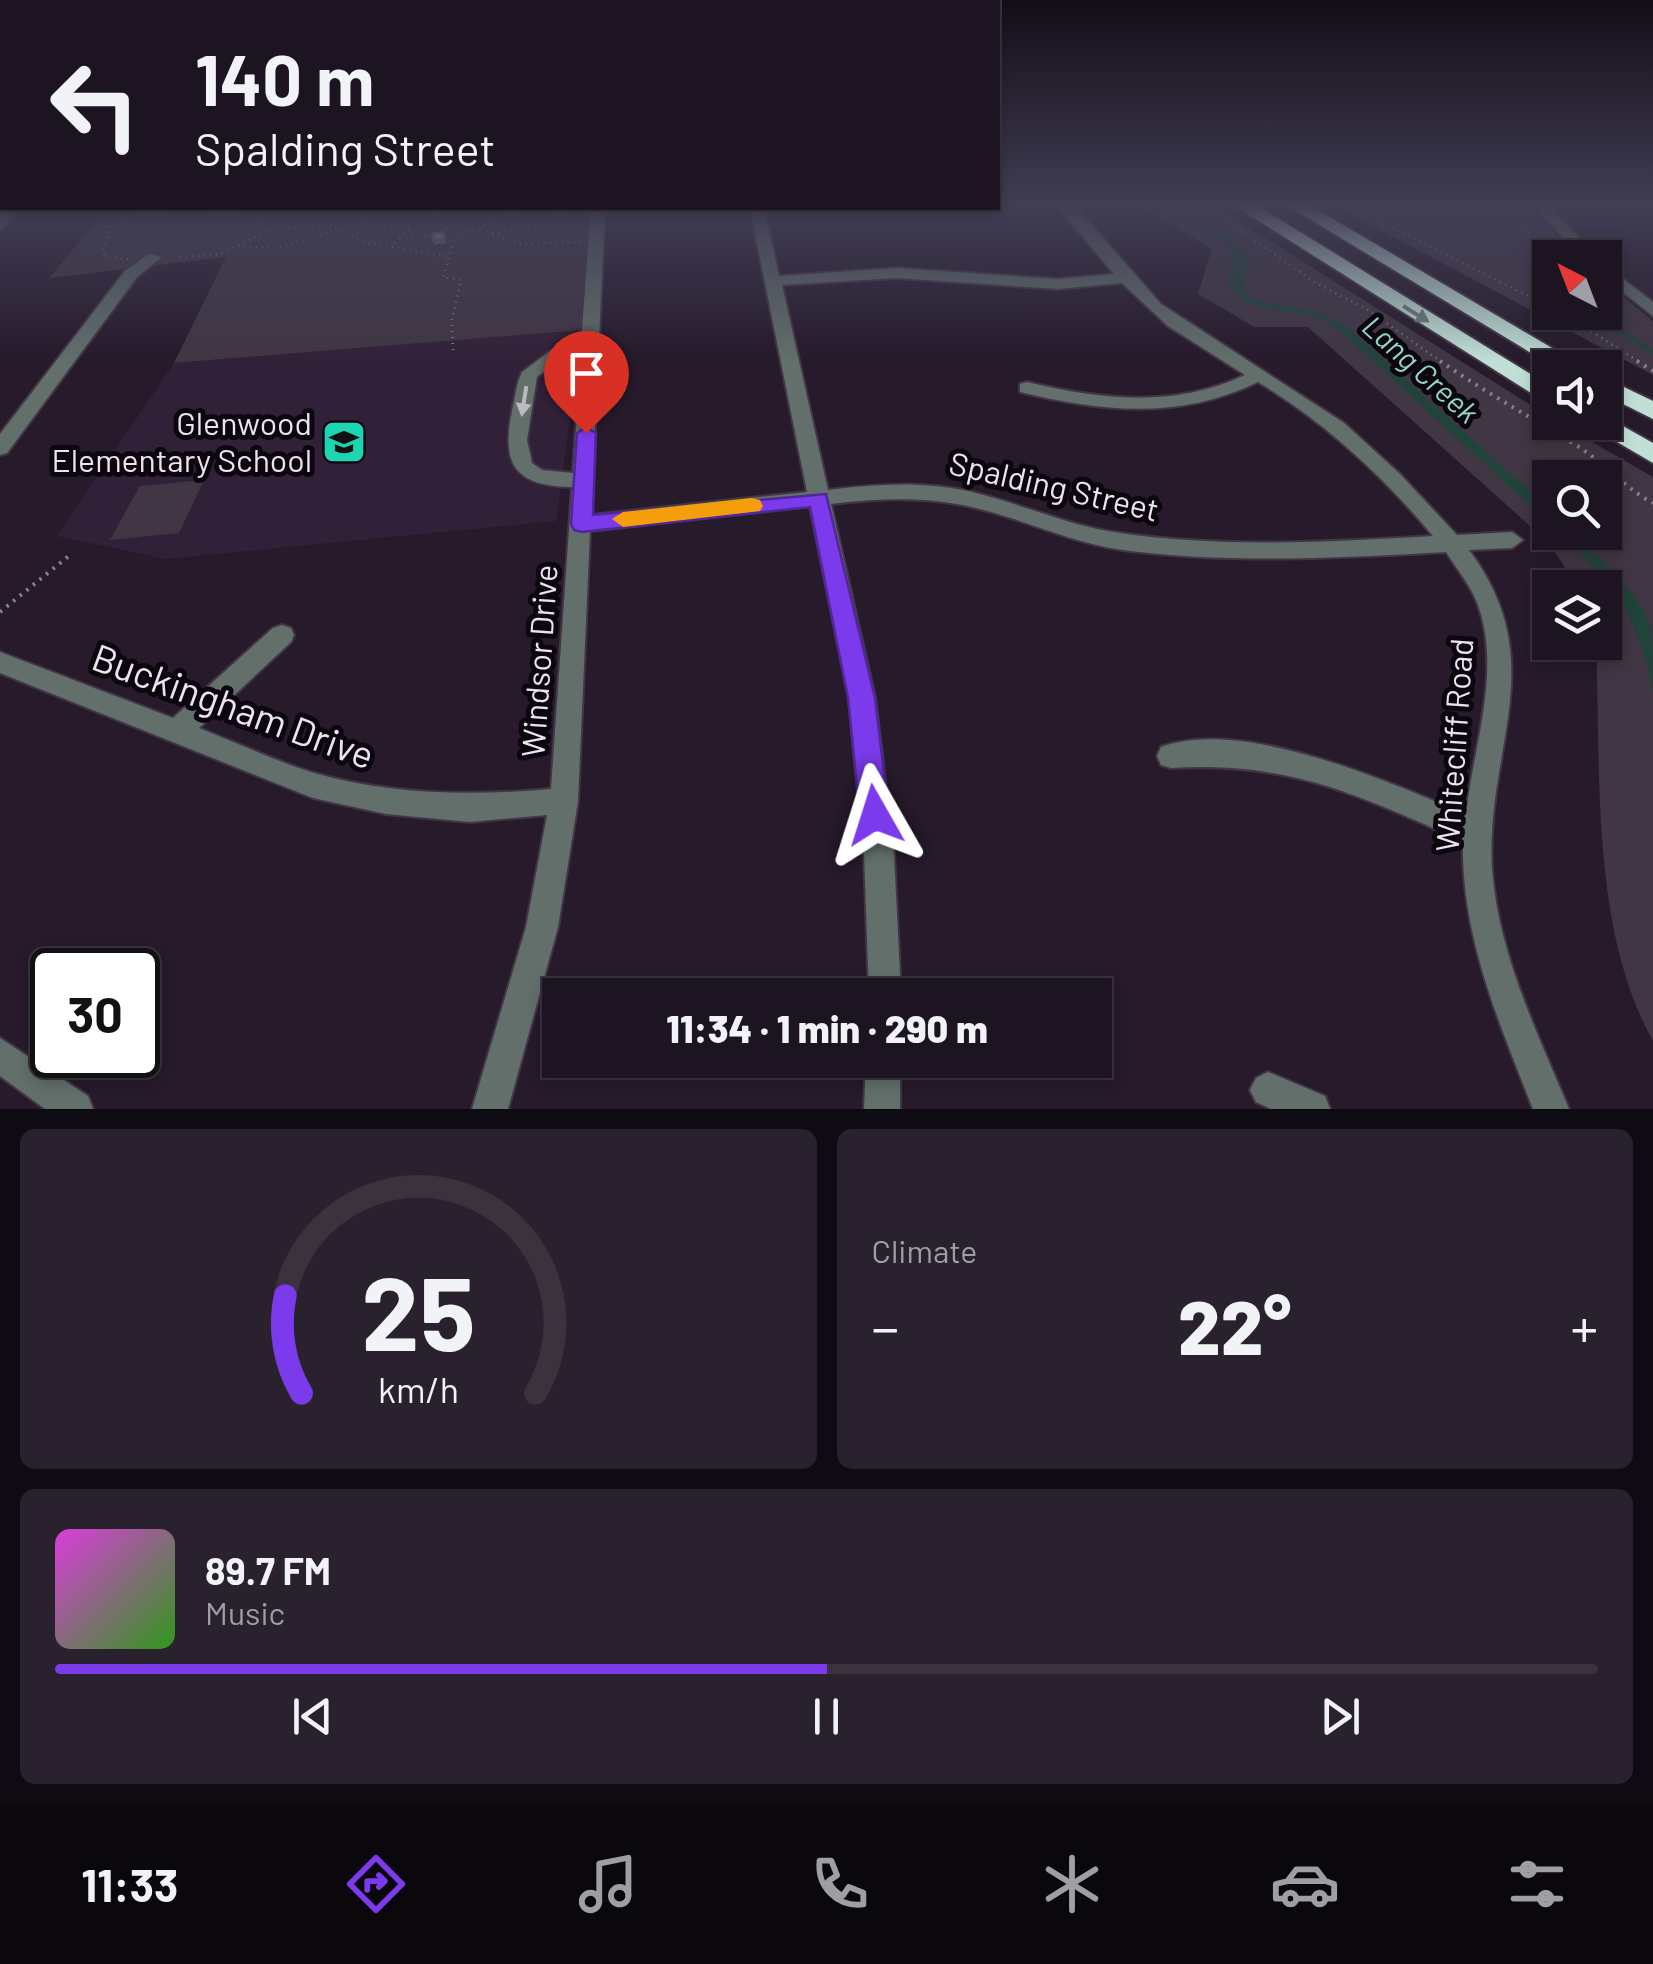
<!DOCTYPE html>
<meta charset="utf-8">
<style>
:root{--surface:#1c1420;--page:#29212d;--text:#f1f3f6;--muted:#a09ea5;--line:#3a333e;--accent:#7c3aed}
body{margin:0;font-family:Barlow,sans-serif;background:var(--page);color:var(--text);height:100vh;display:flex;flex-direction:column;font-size:38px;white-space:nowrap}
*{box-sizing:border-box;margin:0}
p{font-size:32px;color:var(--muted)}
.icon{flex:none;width:55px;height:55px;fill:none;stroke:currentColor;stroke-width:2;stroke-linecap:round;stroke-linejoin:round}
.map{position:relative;height:1109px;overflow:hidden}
.details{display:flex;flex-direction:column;gap:20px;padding:20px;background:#0f0b12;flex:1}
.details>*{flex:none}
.guide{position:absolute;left:0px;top:0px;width:1000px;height:210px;box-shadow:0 5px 15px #0003,0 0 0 2px var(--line);background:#1c1420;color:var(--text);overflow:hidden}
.needle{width:65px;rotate:318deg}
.controls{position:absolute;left:1532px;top:240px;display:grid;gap:20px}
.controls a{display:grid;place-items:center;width:90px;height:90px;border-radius:0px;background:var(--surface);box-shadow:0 5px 15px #0003,0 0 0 2px var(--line);font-size:50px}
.speed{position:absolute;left:30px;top:948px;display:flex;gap:20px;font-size:50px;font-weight:700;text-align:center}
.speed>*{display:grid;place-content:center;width:130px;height:130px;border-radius:50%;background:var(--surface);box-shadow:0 5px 15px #0003,0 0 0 2px var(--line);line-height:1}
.speed .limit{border:5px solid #111;border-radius:15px;background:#fff;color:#111}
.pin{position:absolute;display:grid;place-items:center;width:85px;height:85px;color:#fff;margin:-102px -42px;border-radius:50% 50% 50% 0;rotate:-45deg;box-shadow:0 0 10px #0007}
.pin .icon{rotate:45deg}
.me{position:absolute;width:110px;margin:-55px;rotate:354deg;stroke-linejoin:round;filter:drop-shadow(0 0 8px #0008)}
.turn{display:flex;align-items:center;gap:35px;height:210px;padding:0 30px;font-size:45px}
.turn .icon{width:130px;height:130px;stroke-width:2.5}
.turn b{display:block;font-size:70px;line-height:85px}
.big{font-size:75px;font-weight:800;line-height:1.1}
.details .card{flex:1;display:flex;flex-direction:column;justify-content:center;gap:15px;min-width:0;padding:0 35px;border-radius:15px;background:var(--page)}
.details .dial{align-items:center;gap:0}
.dial svg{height:260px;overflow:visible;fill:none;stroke:var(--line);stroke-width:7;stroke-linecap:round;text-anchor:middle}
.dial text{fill:var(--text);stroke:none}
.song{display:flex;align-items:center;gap:30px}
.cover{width:120px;height:120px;border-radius:15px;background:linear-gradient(135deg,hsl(300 70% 55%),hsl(110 70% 35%))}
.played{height:10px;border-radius:5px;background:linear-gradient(90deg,var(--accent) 50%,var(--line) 50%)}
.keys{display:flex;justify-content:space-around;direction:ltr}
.heat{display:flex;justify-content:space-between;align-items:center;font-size:55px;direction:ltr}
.details .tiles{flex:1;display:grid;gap:20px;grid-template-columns:1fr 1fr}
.card:last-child{grid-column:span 2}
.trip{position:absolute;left:542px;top:978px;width:570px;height:100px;border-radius:0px;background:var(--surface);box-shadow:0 5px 15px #0003,0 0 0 2px var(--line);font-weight:800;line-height:100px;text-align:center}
.tabs{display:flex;height:160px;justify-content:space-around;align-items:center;background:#0b080d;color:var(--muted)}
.tabs .icon{width:70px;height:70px}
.tabs .current{color:var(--accent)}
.tabs b{font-size:45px;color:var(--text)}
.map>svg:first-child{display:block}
</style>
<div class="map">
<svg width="1653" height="1109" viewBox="0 0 1653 1109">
<rect width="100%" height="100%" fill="#261a2b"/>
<path fill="#312138" d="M582,330L556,521L165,559L57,536L174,363Z"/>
<g fill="#403644" fill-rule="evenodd">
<path d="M1141,206H1214L1550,417V422L1559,423L1653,477V1041C1590,929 1601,769 1596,643L1605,642V588L1578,587L1548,542L1308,327H1254L1198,294L1212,249ZM1550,478H1605V532H1550Z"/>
<path d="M1335,206H1529L1578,257L1550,258V312H1605V282L1653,321V375Z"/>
<path d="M108,208H590L582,330L174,363L226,257L49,278Z"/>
<path d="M204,480L179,533L110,540L140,486Z"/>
</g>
<g fill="#21433a">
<path d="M1168,206C1196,206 1234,235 1250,259L1243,286L1246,294L1257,301L1320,312L1347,327L1522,484L1550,511V524L1339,330C1327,322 1316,316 1302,314C1273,308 1242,312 1227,281L1234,258L1226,244Z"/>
<path d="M1559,533H1573C1601,560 1640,591 1652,631C1653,650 1653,676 1653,695C1639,614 1616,589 1559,533Z"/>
</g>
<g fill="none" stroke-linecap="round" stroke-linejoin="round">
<path stroke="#21433a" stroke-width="4" d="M1619,330L1653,352"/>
<path stroke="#21433a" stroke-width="5" d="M1549,540L1579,550"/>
<defs>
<g id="minor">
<path d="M1057,206H1073L1082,214L1161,304L1344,423L1400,474L1457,535L1512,532L1523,540L1512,548L1469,550C1553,663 1485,747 1492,869C1498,953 1537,1032 1569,1109H1533C1499,1022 1461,936 1463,841C1357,795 1290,761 1171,768L1161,765L1157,756L1161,747C1244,717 1388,782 1466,814C1473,747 1502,672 1478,605C1471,586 1457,569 1446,552C1339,558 1230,564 1123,550C1072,543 1026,520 976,508C927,496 880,498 831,504L875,698L894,854L901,995H869L864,854L849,698L810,506L590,531L578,801L558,927L508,1109H472L526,927L547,815L470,822L386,814L313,798L0,673V652L173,718L273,628L282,625L291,628L294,635L291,642L199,728C237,743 275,761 314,773C392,795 471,796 551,789L572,487C515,486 501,465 512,411C515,398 516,384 522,372L550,351L581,343L591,208H605L591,515L807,492L750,208H764L779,276L897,268L1058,279L1114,274ZM897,278L1058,289L1122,283L1168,326L1245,375C1174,408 1102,400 1027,382L1020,384V392C1102,412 1180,420 1258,382C1326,423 1383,476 1433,536C1330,542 1223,548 1120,533C1069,526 1022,504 972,492C924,481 877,484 828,490L782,285ZM581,354L573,473L542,470L532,463L527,440L537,377L555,363Z"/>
<path d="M1534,206H1549L1598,258H1582Z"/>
<path d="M9,208H24L0,230V217Z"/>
<path d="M149,254L162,257L137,277L7,453L0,455V434L125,271Z"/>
<path d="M1605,265L1653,302V316L1605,278Z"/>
<path d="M0,1038L88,1096L93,1109H45L0,1076Z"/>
<path d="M866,1060H900V1109H864Z"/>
<path d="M1268,1072L1325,1096L1330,1109H1271L1256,1102L1250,1090L1256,1078Z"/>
</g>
<g id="highway">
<path d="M1235,206H1258L1550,386V405Z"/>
<path d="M1288,206H1311L1586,368H1556Z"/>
<path d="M1605,378L1653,401V419L1605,395Z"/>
<path d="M1605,416L1653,443V463L1583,422H1605Z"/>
</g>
</defs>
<use href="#minor" stroke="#423646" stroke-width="4"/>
<use href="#highway" stroke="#423646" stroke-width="4"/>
<g stroke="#897f8e" stroke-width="2.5" stroke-dasharray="1 5" stroke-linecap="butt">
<path d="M1206,206L1314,282L1365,308L1443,363"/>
<path d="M1350,206L1550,307"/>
<path d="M1505,206L1552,258"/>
<path d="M438,208L439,223L455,237"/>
<path d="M331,225L365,222L411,228L393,245"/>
<path d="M481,228L519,244L582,242"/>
<path d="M493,234L543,223"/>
<path d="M400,238L447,233"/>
<path d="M238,246L277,248L340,229"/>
<path d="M180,257L220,254L272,229L326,225L365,242L450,257"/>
<path d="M128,259L106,256L102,251L111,226C148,203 235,208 272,229"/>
<path d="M1561,312L1641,363"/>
<path d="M1588,328L1601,323L1603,312"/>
<path d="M453,350L452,320L461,280L443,277L455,237C497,221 538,195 580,222"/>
</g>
<g stroke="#897f8e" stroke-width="4" stroke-dasharray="2.5 6" stroke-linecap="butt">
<path d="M1440,361C1485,392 1532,418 1579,447C1605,464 1625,488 1653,503"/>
<path d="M1637,361L1653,371"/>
<path d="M0,612L70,555"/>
</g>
<use href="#minor" fill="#626f6b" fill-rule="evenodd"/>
<use href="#highway" fill="#c0e0d6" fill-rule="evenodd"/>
</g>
<path fill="#7c6f82" d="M444,232L446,243L434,245L433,240Z"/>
<path fill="#b19fba" stroke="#7c6f82" stroke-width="2.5" d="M444,232L445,239L433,240V234Z"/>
<defs><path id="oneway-solid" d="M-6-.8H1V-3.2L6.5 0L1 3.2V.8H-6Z" transform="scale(2.5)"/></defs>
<use fill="#6f7e7c" href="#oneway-solid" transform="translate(1416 314) rotate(32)"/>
<use fill="#bbbac1" href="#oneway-solid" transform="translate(524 401) rotate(99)"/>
<linearGradient id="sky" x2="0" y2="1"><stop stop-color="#150e18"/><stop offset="0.57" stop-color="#413e55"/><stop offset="1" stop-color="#413e55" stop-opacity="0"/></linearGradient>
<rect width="1653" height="362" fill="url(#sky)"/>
<path fill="#7c3aed" stroke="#51269a" stroke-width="2.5" d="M586,427L596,433L593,515L826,494L875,698L889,815L885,825L875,828L865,825L860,815L848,698L810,507L582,532L574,530L571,524L577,433Z"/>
<path fill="#f59e0b" d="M752,498L760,500L763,506L760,511L623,527L612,519L623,512Z"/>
<defs>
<symbol id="school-square" viewBox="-11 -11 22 22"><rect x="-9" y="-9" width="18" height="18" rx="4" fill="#1cd5b1" stroke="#0c070e"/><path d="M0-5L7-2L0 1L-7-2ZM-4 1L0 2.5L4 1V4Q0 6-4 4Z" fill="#111"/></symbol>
</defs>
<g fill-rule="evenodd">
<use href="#school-square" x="319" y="417" width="50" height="50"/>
</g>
<g text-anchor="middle" stroke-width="10" stroke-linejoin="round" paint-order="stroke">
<g font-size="30" font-style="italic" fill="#92d5c2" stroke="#0c070e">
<text transform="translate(1420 370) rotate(42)" y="10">Lang Creek</text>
</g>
<g font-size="32" fill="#ebe3ef" stroke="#0c070e" text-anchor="end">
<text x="312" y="435">Glenwood<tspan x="312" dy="37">Elementary School</tspan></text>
</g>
<g font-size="32" fill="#ebe3ef" stroke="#0c070e">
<text transform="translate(1054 487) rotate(13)" y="11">Spalding Street</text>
<text transform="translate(540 661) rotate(-86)" y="11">Windsor Drive</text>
<text transform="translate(1455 745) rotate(-86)" y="11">Whitecliff Road</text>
</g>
<g font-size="38" fill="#ebe3ef" stroke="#0c070e">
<text transform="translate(233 707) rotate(20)" y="13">Buckingham Drive</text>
</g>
</g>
</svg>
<div class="controls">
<a><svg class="needle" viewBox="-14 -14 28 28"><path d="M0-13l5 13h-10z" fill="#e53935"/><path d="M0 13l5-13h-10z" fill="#a09ea5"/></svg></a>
<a><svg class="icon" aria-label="sound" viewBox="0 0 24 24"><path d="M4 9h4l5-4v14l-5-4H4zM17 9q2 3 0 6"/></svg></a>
<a><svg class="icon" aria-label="search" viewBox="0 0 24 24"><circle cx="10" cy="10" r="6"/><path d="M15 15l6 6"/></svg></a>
<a><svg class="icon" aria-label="layers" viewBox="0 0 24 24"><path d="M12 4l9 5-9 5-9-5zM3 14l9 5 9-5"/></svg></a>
</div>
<div class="speed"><div class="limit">30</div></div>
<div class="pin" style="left:586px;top:433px;background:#d93025"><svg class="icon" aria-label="arrive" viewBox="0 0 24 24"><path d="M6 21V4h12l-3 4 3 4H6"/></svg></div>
<svg class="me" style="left:875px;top:815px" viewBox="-20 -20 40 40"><path d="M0-17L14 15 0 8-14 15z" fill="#7c3aed" stroke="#fff" stroke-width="4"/></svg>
<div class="trip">11:34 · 1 min · 290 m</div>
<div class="guide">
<div class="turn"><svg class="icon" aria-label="left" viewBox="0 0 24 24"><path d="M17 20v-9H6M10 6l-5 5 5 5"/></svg><div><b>140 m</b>Spalding Street</div></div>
</div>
</div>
<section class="details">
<div class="tiles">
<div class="card dial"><svg viewBox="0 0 100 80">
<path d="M14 69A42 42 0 1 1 86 69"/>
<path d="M14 69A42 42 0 0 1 9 39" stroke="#7c3aed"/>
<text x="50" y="56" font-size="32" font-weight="700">25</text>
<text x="50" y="72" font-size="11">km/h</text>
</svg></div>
<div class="card"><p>Climate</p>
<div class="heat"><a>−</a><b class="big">22°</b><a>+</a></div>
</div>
<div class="card">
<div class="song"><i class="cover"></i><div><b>89.7 FM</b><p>Music</p></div></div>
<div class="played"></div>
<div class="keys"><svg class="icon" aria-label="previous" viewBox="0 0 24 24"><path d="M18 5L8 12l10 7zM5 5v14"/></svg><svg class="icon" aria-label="pause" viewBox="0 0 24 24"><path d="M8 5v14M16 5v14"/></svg><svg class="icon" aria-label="next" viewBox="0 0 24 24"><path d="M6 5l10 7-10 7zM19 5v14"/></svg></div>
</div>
</div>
</section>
<nav class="tabs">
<b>11:33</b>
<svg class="icon current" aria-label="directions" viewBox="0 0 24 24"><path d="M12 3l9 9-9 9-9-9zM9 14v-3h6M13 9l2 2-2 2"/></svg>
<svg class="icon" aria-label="music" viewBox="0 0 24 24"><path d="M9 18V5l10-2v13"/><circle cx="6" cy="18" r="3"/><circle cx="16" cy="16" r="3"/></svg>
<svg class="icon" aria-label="phone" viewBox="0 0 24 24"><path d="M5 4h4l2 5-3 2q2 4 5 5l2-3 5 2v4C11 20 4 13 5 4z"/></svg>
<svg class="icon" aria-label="climate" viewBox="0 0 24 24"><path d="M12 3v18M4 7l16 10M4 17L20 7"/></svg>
<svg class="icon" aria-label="car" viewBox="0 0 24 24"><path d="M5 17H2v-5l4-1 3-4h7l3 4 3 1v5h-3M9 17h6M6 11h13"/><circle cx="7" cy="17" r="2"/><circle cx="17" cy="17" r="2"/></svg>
<svg class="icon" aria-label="filters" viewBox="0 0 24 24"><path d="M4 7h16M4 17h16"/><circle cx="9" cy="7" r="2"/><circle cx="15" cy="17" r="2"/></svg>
</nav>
